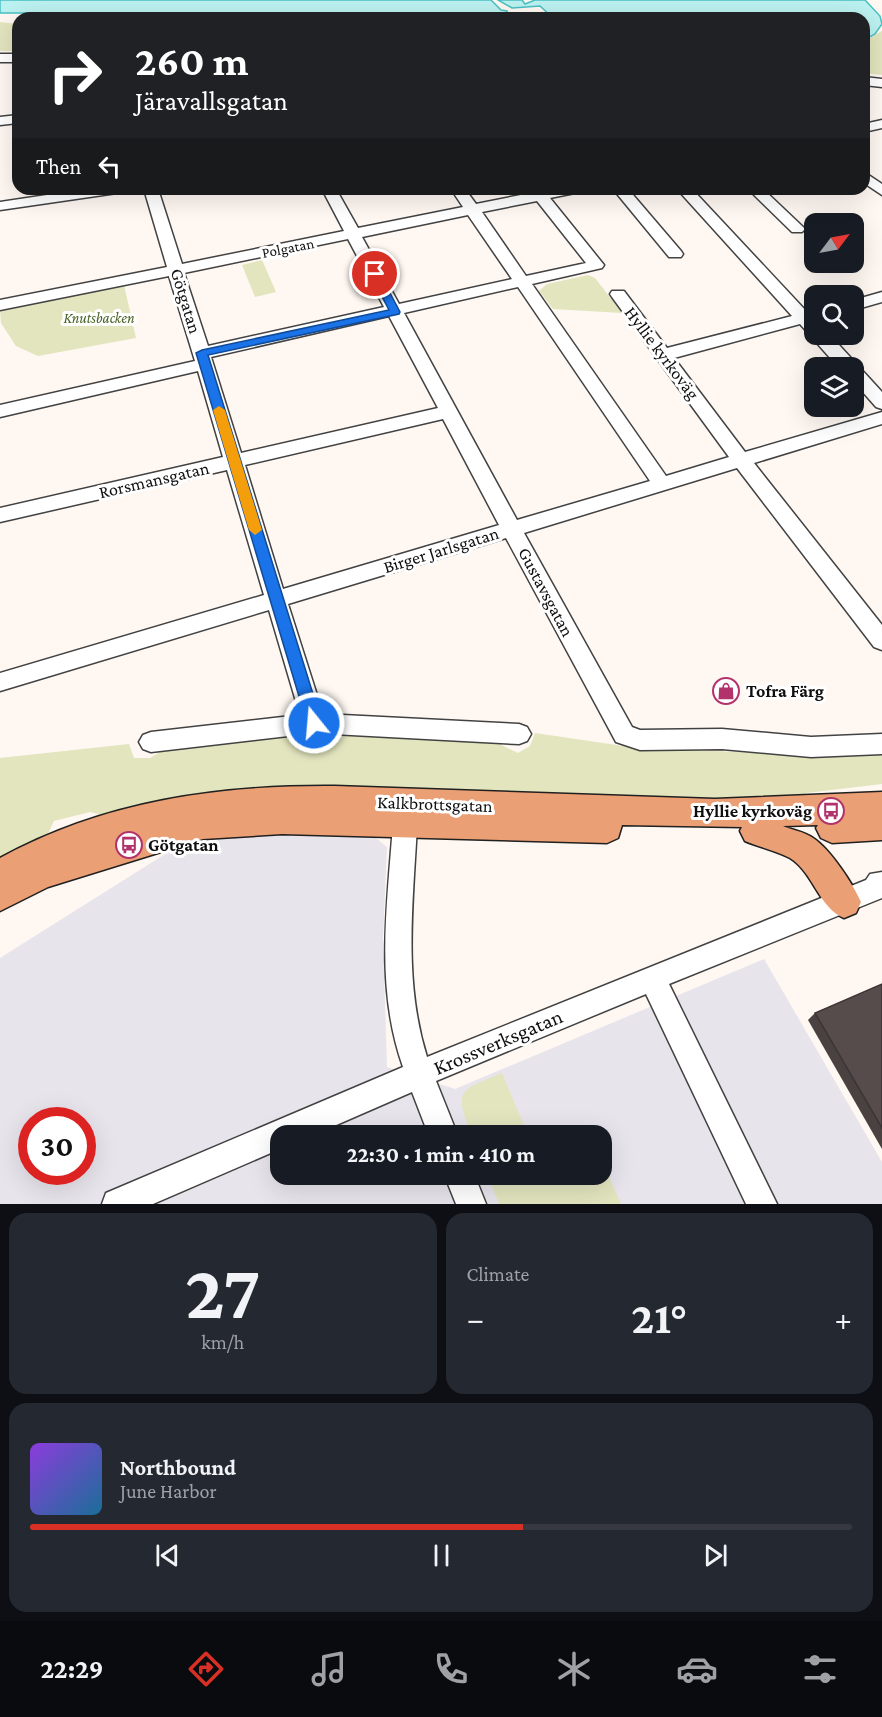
<!DOCTYPE html>
<meta charset="utf-8">
<style>
:root{--surface:#171b24;--page:#242831;--text:#f1f3f6;--muted:#9ea1a6;--line:#363941;--accent:#d93025}
body{margin:0;font-family:"Crimson Pro",serif;background:var(--page);color:var(--text);height:100vh;display:flex;flex-direction:column;font-size:22px;white-space:nowrap}
*{box-sizing:border-box;margin:0}
p{font-size:20px;color:var(--muted)}
.icon{flex:none;width:33px;height:33px;fill:none;stroke:currentColor;stroke-width:2;stroke-linecap:round;stroke-linejoin:round}
.map{position:relative;height:1204px;overflow:hidden}
.drawer{display:flex;flex-direction:column;gap:9px;padding:9px;background:#0d0f14;flex:1}
.drawer>*{flex:none}
.banner{position:absolute;left:12px;top:12px;width:858px;height:183px;border-radius:18px;box-shadow:0 6px 24px #0002;background:#202124;color:#fff;overflow:hidden}
.needle{width:39px;rotate:58deg}
.tools{position:absolute;left:804px;top:213px;display:grid;gap:12px}
.tools a{display:grid;place-items:center;width:60px;height:60px;border-radius:12px;background:var(--surface);box-shadow:0 6px 24px #0002;font-size:30px}
.speed{position:absolute;left:18px;top:1107px;display:flex;gap:12px;font-size:30px;font-weight:700;text-align:center}
.speed>*{display:grid;place-content:center;width:78px;height:78px;border-radius:50%;background:var(--surface);box-shadow:0 6px 24px #0002;line-height:1}
.speed .limit{border:9px solid #d22;background:#fff;color:#111}
.pin{position:absolute;display:grid;place-items:center;width:51px;height:51px;color:#fff;margin:-26px;border:3px solid #fff;border-radius:50%;box-shadow:0 2px 6px #0007}
.me{position:absolute;width:66px;margin:-33px;rotate:343deg;stroke-linejoin:round;filter:drop-shadow(0 0 4px #0008)}
.turn{display:flex;align-items:center;gap:21px;height:126px;padding:0 24px;font-size:27px}
.turn .icon{width:78px;height:78px;stroke-width:2.5}
.turn b{display:block;font-size:42px;line-height:51px}
.then{display:flex;align-items:center;height:57px;padding:0 24px;background:#0003;gap:12px;font-size:22px}
.big{font-size:45px;font-weight:700;line-height:1.1}
.drawer .card{flex:1;display:flex;flex-direction:column;justify-content:center;gap:9px;min-width:0;padding:0 21px;border-radius:18px;background:var(--page)}
.drawer .dial{align-items:center;gap:0}
.dial b{font-size:78px;line-height:1}
.song{display:flex;align-items:center;gap:18px}
.cover{width:72px;height:72px;border-radius:9px;background:linear-gradient(135deg,hsl(270 70% 55%),hsl(200 70% 35%))}
.played{height:6px;border-radius:3px;background:linear-gradient(90deg,var(--accent) 60%,var(--line) 60%)}
.keys{display:flex;justify-content:space-around;direction:ltr}
.heat{display:flex;justify-content:space-between;align-items:center;font-size:33px;direction:ltr}
.drawer .tiles{flex:1;display:grid;gap:9px;grid-template-columns:1fr 1fr}
.card:last-child{grid-column:span 2}
.trip{position:absolute;left:270px;top:1125px;width:342px;height:60px;border-radius:18px;background:var(--surface);box-shadow:0 6px 24px #0002;font-weight:700;line-height:60px;text-align:center}
.tabs{display:flex;height:96px;justify-content:space-around;align-items:center;background:#090b0e;color:var(--muted)}
.tabs .icon{width:42px;height:42px}
.tabs .on{color:var(--accent)}
.tabs b{font-size:27px;color:var(--text)}
.map>svg:first-child{display:block}
</style>
<div class="map">
<svg width="882" height="1204" viewBox="0 0 882 1204">
<rect width="100%" height="100%" fill="#fef7f2"/>
<path fill="#e8e4ec" fill-rule="evenodd" d="M365,829L387,847L383,938L387,1067L455,1089L764,959L882,1162V1204H0V958L197,834ZM32,1120H82V1172H32ZM280,1136H602V1174H280Z"/>
<g fill="#e2e5be">
<path d="M0,22L18,24V51H0Z"/>
<path d="M882,31V75L864,73V41Z"/>
<path d="M262,260L276,292L255,297L242,265Z"/>
<path d="M588,275L595,278L622,313L553,309L539,291L547,284Z"/>
<path d="M124,285L136,338L38,356L16,346L1,323L0,310Z"/>
<path d="M326,728L495,738L503,746L518,753L530,746L535,733L630,747L800,755L882,752V784L806,793L809,803L205,796L102,815L90,812L54,821L47,836L0,859V758L129,744L134,758H150L168,747Z"/>
<path d="M502,1073L528,1135H472C453,1089 459,1091 502,1073Z"/>
<path d="M602,1162L621,1204H499L487,1175L602,1174Z"/>
</g>
<g fill="#bbf1f0" stroke="#49c0c1" stroke-width="1.5">
<path d="M0,0H491L501,10L507,11L509,17L83,18L61,17L59,13H0Z"/>
<path d="M498,0H522L525,4L535,0H865L880,16L882,24L875,34L864,40V18H553L540,6L512,8Z"/>
</g>
<g fill="none" stroke-linecap="round" stroke-linejoin="round">
<defs>
<g id="minor">
<rect x="0" y="54" width="18" height="8"/>
<path d="M864,77L882,79V87L864,85Z"/>
<path d="M18,115V123L0,125V117Z"/>
<path d="M882,120V128L864,132V124Z"/>
<path d="M864,172L882,184V195L864,183Z"/>
<path d="M87,189H124L117,193L0,210V202Z"/>
<path d="M144,189H158L182,264L344,231L322,189H336L358,228L463,207L451,189H465L476,204L531,193L528,189H582L580,192L550,198L604,265L602,268L532,284L666,476L729,457L612,297L610,294L612,291H624L667,348L792,316L677,189H692L807,312L814,310V334H829L882,392V409L876,407L854,382V368H839L800,324L674,358L745,452L882,412V424L754,463L882,625V650L874,647L737,468L524,533L632,727L640,730L722,729L811,737L882,734V754L811,757L722,749L640,750L616,742L506,538L288,604L323,714L519,724L527,727L531,734L527,741L519,744L314,733L151,752L143,749L139,742L143,735L151,732L300,715L269,610L0,691V673L264,595L227,470L0,522V508L223,457L198,371L0,417V405L195,361L169,276L0,310V300L167,267ZM537,201L586,263L526,276L482,212ZM468,215L512,279L399,304L362,237ZM348,239L384,307L208,346L184,273ZM518,287L650,481L517,520L404,313ZM389,316L438,408L241,453L211,357ZM443,419L499,525L283,589L245,465Z"/>
<path d="M613,189H628L681,251L683,254L681,257H669Z"/>
<path d="M748,189H763L802,226L805,229L802,232H792Z"/>
<path d="M882,292V302L854,310V300Z"/>
<path d="M405,814L414,817L417,825C413,903 403,981 427,1057L866,880L870,874L882,872V898L669,984L777,1204H746L646,994L436,1081L458,1136H429L412,1092L311,1136H280V1149L153,1204H102L106,1193L403,1067C375,988 387,907 393,825L396,817Z"/>
<path d="M444,1174H474L486,1204H456Z"/>
</g>
<path id="major" d="M335,786L715,799L882,792V840L832,843L821,838L816,828L818,825L783,826C792,830 805,832 813,838C830,849 853,884 861,902L856,913L844,918C818,907 814,873 790,858C777,851 759,847 745,841L740,831L742,827L622,825L618,838L607,843L282,834L203,839L48,887L0,911V858C104,801 218,785 335,786Z"/>
</defs>
<use href="#minor" stroke="#424242" stroke-width="3"/>
<use href="#major" stroke="#202020" stroke-width="3"/>
<use href="#minor" fill="#fff" fill-rule="evenodd"/>
<use href="#major" fill="#eb9f74" fill-rule="evenodd"/>
</g>
<path fill="#4a4141" d="M882,984V1149L808,1020L815,1013Z"/>
<path fill="#564c4c" stroke="#3c3535" stroke-width="1.5" d="M882,984V1128L815,1013Z"/>
<path fill="#1a73e8" stroke="#114b97" stroke-width="1.5" d="M371,271L380,274L400,312L399,314L208,355L322,723L314,730L307,723L196,353L202,350L389,310L370,274Z"/>
<path fill="#f59e0b" d="M219,406L225,410L262,530L255,535L249,530L213,410Z"/>
<defs>
<symbol id="shop-ring" viewBox="-11 -11 22 22"><circle r="9.5" fill="#fff" stroke="#b2336b" stroke-width="1.5"/><path d="M-5-2.5h2.3a2.7 3.5 0 0 1 5.4 0H5L5.5 6h-11ZM-1.5-2.5h3a1.5 2.3 0 0 0-3 0Z" fill="#b2336b"/></symbol>
<symbol id="bus-ring" viewBox="-11 -11 22 22"><circle r="9.5" fill="#fff" stroke="#b2336b" stroke-width="1.5"/><path d="M-5-6H5V4H4V6H2V4H-2V6H-4V4H-5ZM-3.5-4V0h7V-4ZM-3.5 1.2v1.5H-2V1.2ZM2 1.2v1.5H3.5V1.2Z" fill="#b2336b"/></symbol>
</defs>
<g fill-rule="evenodd">
<use href="#shop-ring" x="711" y="676" width="30" height="30"/>
<use href="#bus-ring" x="816" y="796" width="30" height="30"/>
<use href="#bus-ring" x="114" y="830" width="30" height="30"/>
</g>
<g text-anchor="middle" stroke-width="6" stroke-linejoin="round" paint-order="stroke">
<g font-size="15" fill="#0f0f0f" stroke="#fff">
<text transform="translate(288 248) rotate(-11)" y="5">Polgatan</text>
</g>
<g font-size="15" font-style="italic" fill="#496125" stroke="#fff">
<text x="99" y="323">Knutsbacken</text>
</g>
<g font-size="18" fill="#0f0f0f" stroke="#fff">
<text transform="translate(186 301) rotate(73)" y="6">Götgatan</text>
<text transform="translate(662 353) rotate(53)" y="6">Hyllie kyrkoväg</text>
<text transform="translate(154 480) rotate(-13)" y="6">Rorsmansgatan</text>
<text transform="translate(441 550) rotate(-17)" y="6">Birger Jarlsgatan</text>
<text transform="translate(546 592) rotate(62)" y="6">Gustavsgatan</text>
<text transform="translate(435 804) rotate(2)" y="6">Kalkbrottsgatan</text>
</g>
<g font-size="18" font-weight="bold" fill="#0f0f0f" stroke="#fff" text-anchor="start">
<text x="746" y="697">Tofra Färg</text>
<text x="812" y="817" text-anchor="end">Hyllie kyrkoväg</text>
<text x="148" y="851">Götgatan</text>
</g>
<g font-size="21" fill="#0f0f0f" stroke="#fff">
<text transform="translate(498 1042) rotate(-23)" y="7">Krossverksgatan</text>
</g>
</g>
</svg>
<div class="tools">
<a><svg class="needle" viewBox="-14 -14 28 28"><path d="M0-13l5 13h-10z" fill="#e53935"/><path d="M0 13l5-13h-10z" fill="#9ea1a6"/></svg></a>
<a><svg class="icon" aria-label="search" viewBox="0 0 24 24"><circle cx="10" cy="10" r="6"/><path d="M15 15l6 6"/></svg></a>
<a><svg class="icon" aria-label="layers" viewBox="0 0 24 24"><path d="M12 4l9 5-9 5-9-5zM3 14l9 5 9-5"/></svg></a>
</div>
<div class="speed"><div class="limit">30</div></div>
<div class="pin" style="left:375px;top:274px;background:#d93025"><svg class="icon" aria-label="arrive" viewBox="0 0 24 24"><path d="M6 21V4h12l-3 4 3 4H6"/></svg></div>
<svg class="me" style="left:314px;top:723px" viewBox="-20 -20 40 40"><circle r="17" fill="#1a73e8" stroke="#fff" stroke-width="3"/><path d="M0-11L8 9 0 5-8 9z" fill="#fff"/></svg>
<div class="trip">22:30 · 1 min · 410 m</div>
<div class="banner">
<div class="turn"><svg class="icon" aria-label="right" viewBox="0 0 24 24"><path d="M7 20v-9h11M14 6l5 5-5 5"/></svg><div><b>260 m</b>Järavallsgatan</div></div>
<div class="then">Then<svg class="icon" aria-label="left" viewBox="0 0 24 24"><path d="M17 20v-9H6M10 6l-5 5 5 5"/></svg></div>
</div>
</div>
<section class="drawer">
<div class="tiles">
<div class="card dial"><b>27</b><p>km/h</p></div>
<div class="card"><p>Climate</p>
<div class="heat"><a>−</a><b class="big">21°</b><a>+</a></div>
</div>
<div class="card">
<div class="song"><i class="cover"></i><div><b>Northbound</b><p>June Harbor</p></div></div>
<div class="played"></div>
<div class="keys"><svg class="icon" aria-label="previous" viewBox="0 0 24 24"><path d="M18 5L8 12l10 7zM5 5v14"/></svg><svg class="icon" aria-label="pause" viewBox="0 0 24 24"><path d="M8 5v14M16 5v14"/></svg><svg class="icon" aria-label="next" viewBox="0 0 24 24"><path d="M6 5l10 7-10 7zM19 5v14"/></svg></div>
</div>
</div>
</section>
<nav class="tabs">
<b>22:29</b>
<svg class="icon on" aria-label="directions" viewBox="0 0 24 24"><path d="M12 3l9 9-9 9-9-9zM9 14v-3h6M13 9l2 2-2 2"/></svg>
<svg class="icon" aria-label="music" viewBox="0 0 24 24"><path d="M9 18V5l10-2v13"/><circle cx="6" cy="18" r="3"/><circle cx="16" cy="16" r="3"/></svg>
<svg class="icon" aria-label="phone" viewBox="0 0 24 24"><path d="M5 4h4l2 5-3 2q2 4 5 5l2-3 5 2v4C11 20 4 13 5 4z"/></svg>
<svg class="icon" aria-label="climate" viewBox="0 0 24 24"><path d="M12 3v18M4 7l16 10M4 17L20 7"/></svg>
<svg class="icon" aria-label="car" viewBox="0 0 24 24"><path d="M5 17H2v-5l4-1 3-4h7l3 4 3 1v5h-3M9 17h6M6 11h13"/><circle cx="7" cy="17" r="2"/><circle cx="17" cy="17" r="2"/></svg>
<svg class="icon" aria-label="filters" viewBox="0 0 24 24"><path d="M4 7h16M4 17h16"/><circle cx="9" cy="7" r="2"/><circle cx="15" cy="17" r="2"/></svg>
</nav>
